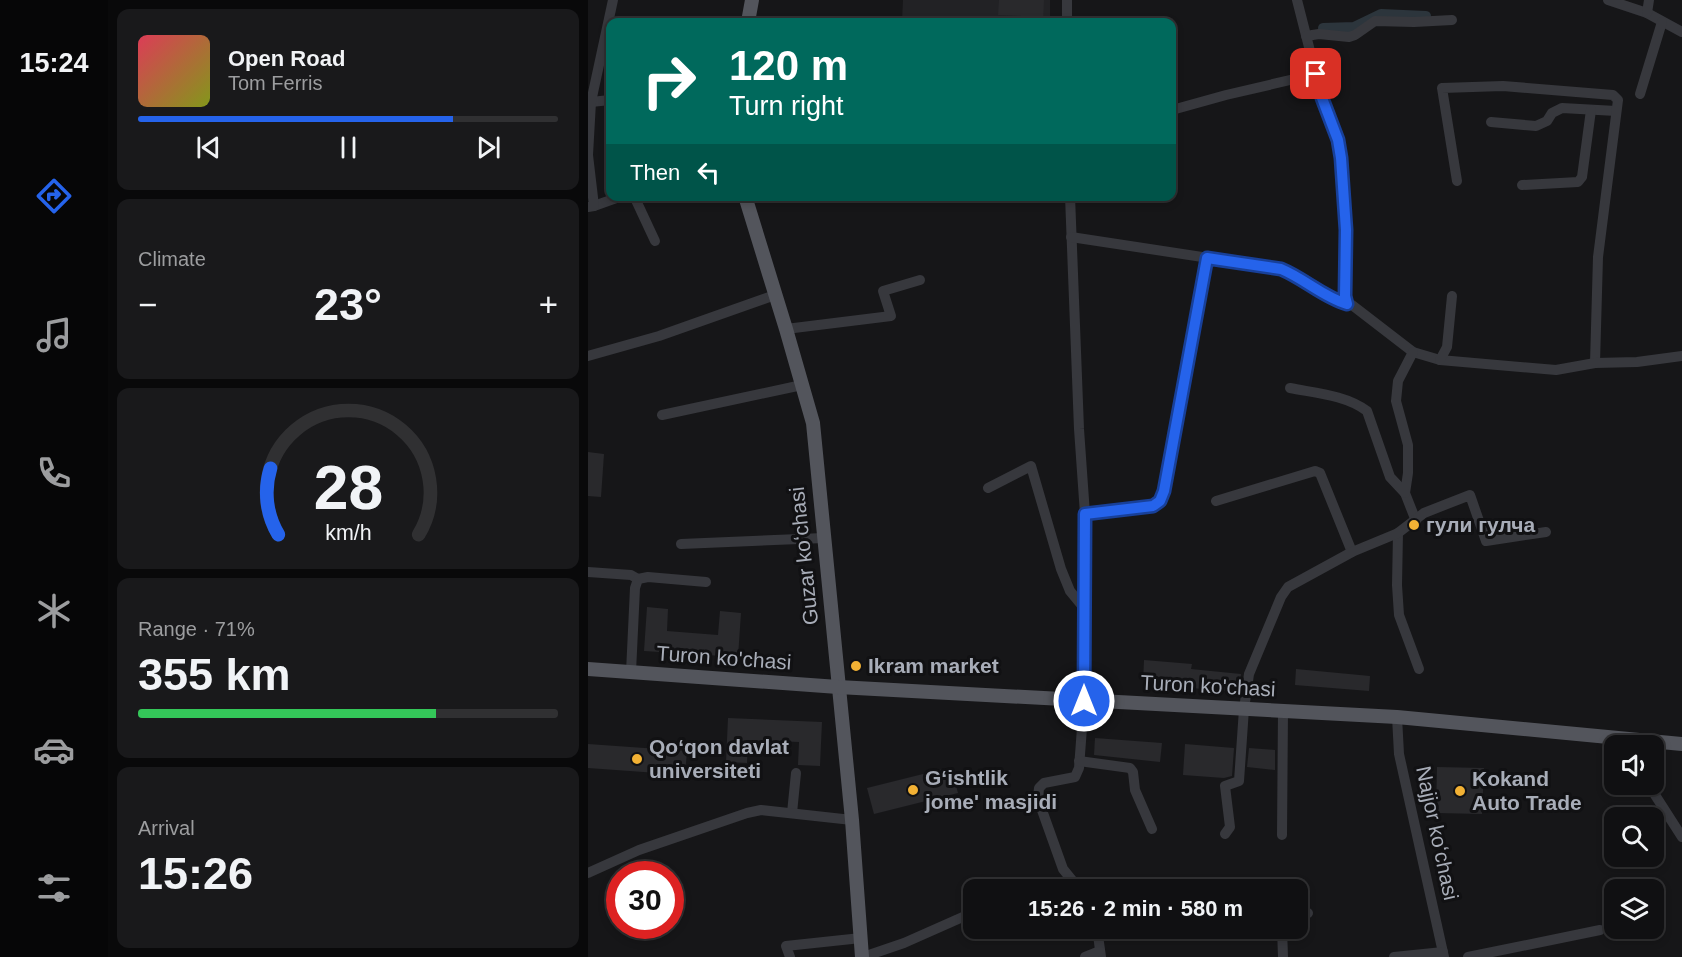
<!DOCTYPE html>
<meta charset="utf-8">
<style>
:root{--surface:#101012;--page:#19191b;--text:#f1f3f6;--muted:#9c9d9f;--line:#303032;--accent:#2563eb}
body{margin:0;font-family:Arial,sans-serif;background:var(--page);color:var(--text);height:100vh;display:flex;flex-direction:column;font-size:22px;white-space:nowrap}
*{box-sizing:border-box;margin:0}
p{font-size:20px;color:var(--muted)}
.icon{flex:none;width:33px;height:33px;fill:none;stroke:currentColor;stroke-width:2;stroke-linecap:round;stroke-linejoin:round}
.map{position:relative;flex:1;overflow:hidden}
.drawer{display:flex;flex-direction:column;gap:9px;padding:9px;background:#09090a;width:480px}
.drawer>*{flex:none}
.top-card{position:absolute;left:18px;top:18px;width:570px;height:183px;border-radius:12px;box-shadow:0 3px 9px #0003,0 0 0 2px var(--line);background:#00695c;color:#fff;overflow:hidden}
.buttons{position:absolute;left:1016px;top:735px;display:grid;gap:12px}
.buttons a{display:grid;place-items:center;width:60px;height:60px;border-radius:12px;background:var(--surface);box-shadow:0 3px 9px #0003,0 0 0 2px var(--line);font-size:30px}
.speed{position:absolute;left:18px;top:861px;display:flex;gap:12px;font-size:30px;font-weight:700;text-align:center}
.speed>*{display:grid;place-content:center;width:78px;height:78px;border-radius:50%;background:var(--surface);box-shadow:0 3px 9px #0003,0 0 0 2px var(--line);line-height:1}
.speed .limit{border:9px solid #d22;background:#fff;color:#111}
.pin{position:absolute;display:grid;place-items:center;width:51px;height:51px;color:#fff;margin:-26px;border-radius:12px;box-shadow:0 3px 9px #0006}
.me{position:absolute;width:66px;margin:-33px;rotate:0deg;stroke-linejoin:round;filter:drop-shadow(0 0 4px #0008)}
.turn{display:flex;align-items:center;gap:21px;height:126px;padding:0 24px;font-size:27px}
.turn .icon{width:78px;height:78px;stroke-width:2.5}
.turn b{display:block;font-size:42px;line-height:51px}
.then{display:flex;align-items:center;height:57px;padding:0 24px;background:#0003;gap:12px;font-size:22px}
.big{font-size:45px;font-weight:600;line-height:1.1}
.drawer .card{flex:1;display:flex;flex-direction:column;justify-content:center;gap:9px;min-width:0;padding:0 21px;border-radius:12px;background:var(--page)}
.drawer .dial{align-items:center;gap:0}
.dial svg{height:156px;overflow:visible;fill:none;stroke:var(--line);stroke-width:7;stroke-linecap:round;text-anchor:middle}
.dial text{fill:var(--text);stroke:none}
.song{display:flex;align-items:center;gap:18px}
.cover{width:72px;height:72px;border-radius:9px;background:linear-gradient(135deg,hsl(350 70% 55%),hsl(70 70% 35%))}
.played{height:6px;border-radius:3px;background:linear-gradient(90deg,var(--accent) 75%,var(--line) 75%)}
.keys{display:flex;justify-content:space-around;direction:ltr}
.heat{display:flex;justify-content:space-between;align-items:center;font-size:33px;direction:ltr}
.charge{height:9px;border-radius:4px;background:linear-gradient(90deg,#34c759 71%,var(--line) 0)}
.trip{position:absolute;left:375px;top:879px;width:345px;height:60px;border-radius:12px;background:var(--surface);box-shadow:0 3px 9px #0003,0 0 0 2px var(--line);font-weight:600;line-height:60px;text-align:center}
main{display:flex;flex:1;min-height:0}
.tab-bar{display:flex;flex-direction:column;width:108px;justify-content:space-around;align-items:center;background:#060607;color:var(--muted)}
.tab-bar .icon{width:42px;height:42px}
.tab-bar .current{color:var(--accent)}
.tab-bar b{font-size:27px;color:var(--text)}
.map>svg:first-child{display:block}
</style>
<main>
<nav class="tab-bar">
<b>15:24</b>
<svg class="icon current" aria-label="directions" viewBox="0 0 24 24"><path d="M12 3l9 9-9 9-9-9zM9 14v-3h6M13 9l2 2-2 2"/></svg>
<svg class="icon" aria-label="music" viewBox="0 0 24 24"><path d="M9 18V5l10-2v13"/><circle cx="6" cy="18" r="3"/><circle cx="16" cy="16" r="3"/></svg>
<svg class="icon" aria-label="phone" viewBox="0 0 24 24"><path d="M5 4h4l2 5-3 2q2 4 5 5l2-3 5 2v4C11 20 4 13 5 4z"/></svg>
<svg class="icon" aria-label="climate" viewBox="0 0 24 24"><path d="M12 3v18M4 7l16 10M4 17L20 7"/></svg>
<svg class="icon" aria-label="car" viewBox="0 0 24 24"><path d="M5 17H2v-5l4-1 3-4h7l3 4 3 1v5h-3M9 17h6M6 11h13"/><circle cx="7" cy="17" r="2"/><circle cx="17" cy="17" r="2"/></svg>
<svg class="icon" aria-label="filters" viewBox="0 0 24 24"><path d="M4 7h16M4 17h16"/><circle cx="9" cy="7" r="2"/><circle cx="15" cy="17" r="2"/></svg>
</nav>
<section class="drawer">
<div class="card">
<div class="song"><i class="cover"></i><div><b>Open Road</b><p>Tom Ferris</p></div></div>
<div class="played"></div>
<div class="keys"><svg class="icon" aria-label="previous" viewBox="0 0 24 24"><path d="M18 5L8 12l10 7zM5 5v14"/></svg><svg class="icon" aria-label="pause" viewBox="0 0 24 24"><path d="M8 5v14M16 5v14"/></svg><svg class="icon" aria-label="next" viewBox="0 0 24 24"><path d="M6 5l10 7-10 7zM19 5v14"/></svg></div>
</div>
<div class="card"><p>Climate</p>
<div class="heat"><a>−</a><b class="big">23°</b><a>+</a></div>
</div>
<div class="card dial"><svg viewBox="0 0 100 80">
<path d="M14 69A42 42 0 1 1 86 69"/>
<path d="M14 69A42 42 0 0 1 10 35" stroke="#2563eb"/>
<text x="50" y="56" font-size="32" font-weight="700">28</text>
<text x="50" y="72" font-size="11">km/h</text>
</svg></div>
<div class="card"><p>Range · 71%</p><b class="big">355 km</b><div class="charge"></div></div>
<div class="card"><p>Arrival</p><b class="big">15:26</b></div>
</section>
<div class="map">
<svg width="1094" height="957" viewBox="0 0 1094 957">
<rect width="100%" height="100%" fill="#161618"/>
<path fill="#222225" d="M315,0H462V22H340L314,21Z"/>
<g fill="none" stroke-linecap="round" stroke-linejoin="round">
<path stroke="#2c353c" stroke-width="10" d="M735,28L766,27L793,14L838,16"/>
</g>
<g fill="#29292c">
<path d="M411,0H456L455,22H434V16L410,15Z"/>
<path d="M0,452L16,454L13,497L0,496Z"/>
<path d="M59,607L80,609L79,631L130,635L132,611L153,613L150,657L56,651Z"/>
<path d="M556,660L604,664L603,669L653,674L651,692L555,684Z"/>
<path d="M708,669L782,676L781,691L707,685Z"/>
<path d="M140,718L234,722L232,766L210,765L211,742L160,740L159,763L138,762Z"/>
<path d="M507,738L574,743L572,762L506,755Z"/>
<path d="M0,744L99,751L97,775L0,768Z"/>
<path d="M597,744L646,748L644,776L636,778L595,775Z"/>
<path d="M661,748L687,750V770L659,767Z"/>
<path d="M363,767L370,793L286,814L279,788Z"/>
<path d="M849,767L896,768L894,814L848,813Z"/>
</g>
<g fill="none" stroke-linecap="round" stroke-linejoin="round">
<g stroke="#37383d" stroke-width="10">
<path d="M479,0V22"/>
<path d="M709,0L734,98L750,140L753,158L758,230L757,296L760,304"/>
<path d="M1020,0L1059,13L1094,32"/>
<path d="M1059,13L1061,0"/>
<path d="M718,36L731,34L761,37L767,35L787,21L826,22L864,20"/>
<path d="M1052,94L1074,22"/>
<path d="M3,102L22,100"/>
<path d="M584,110L638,95L728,74"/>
<path d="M903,122L948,126L959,121L964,113L974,108L1028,111"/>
<path d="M869,181L854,88L915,86L1025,95L1030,100L1010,257L1007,363"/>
<path d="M934,185L990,182L994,177L1003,110"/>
<path d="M46,196L67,241"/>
<path d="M400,196V198"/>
<path d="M482,196L491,429L497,514L496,701L491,768L487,777L456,783L451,788L450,799L475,869L492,890"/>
<path d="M6,206L34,196"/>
<path d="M0,207L6,206L0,155L3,102L25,0"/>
<path d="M483,237L693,269L703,273L746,300L764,305L825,352L852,360L968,370L1007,363L1049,362L1094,356"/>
<path d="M198,329L303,316L295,291L332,280"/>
<path d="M825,352L810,381L808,401L820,445V473L817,493L828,521"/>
<path d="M0,356L71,336L187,295"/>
<path d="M852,360L859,347L864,296"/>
<path d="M702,388C727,393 758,395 779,411L802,477L817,493"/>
<path d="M74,415L214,385"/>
<path d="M400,488L443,466L473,569L482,591L496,608"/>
<path d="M628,501L727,471L732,473L764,552"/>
<path d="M497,514L565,506L572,501L576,491L619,258"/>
<path d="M810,533L809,585L811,615L831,669"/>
<path d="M93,544L236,538"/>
<path d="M0,572L43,575L50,579"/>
<path d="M43,672L47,588L50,579L60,577L118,582"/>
<path d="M809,717L811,754L856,957"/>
<path d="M491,761L542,768L545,772L547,790L564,829"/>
<path d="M1060,784L1094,837"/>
<path d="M204,813L208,773"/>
<path d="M637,834L642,827L637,786L651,781L656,709L661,674L693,597L700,587L764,552L810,533L836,513L882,495L898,541L958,532"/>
<path d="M694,835L695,711"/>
<path d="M0,873L51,850L159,813L173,810L264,820"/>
<path d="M710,914L720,913"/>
<path d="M509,928L513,957"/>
<path d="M694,928L695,957"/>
<path d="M202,957L198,946L273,938"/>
<path d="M275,957L316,943L386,912"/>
<path d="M497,957L512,951"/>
<path d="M806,957L855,952"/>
<path d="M880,957L1012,930"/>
</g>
<g stroke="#53555c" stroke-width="14">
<path d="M160,22L164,0"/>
<path d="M157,196L198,329L225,423L264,820L274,957"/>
<path d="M0,669L250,687L809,717L1094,744"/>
</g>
</g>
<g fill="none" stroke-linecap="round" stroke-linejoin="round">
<defs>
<path id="route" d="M496,701L497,514L565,506L572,501L576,491L619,258L693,269C717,279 735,297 759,304L757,296L758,230L753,158L750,140L734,98L728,74"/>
</defs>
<use href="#route" stroke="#184099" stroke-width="15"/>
<use href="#route" stroke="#2563eb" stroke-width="10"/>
</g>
<g fill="#f2b134" stroke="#111113" stroke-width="2">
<circle cx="826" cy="525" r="6"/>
<circle cx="268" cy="666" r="6"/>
<circle cx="49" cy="759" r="6"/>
<circle cx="325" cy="790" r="6"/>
<circle cx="872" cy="791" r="6"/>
</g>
<g text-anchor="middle" stroke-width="6" stroke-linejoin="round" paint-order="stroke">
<g font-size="21" font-weight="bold" fill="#a8adb8" stroke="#111113" text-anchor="start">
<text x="838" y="532">гули гулча</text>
<text x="280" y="673">Ikram market</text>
<text x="61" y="754">Qoʻqon davlat<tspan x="61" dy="24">universiteti</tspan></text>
<text x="337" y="785">Gʻishtlik<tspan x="337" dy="24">jome' masjidi</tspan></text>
<text x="884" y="786">Kokand<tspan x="884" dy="24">Auto Trade</tspan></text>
</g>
<g font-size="21" fill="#a8adb8" stroke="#111113">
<text transform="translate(216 556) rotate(-96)" y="7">Guzar koʻchasi</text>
<text transform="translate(136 658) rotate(4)" y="7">Turon ko'chasi</text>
<text transform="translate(620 686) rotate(3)" y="7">Turon ko'chasi</text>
<text transform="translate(849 833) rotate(78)" y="7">Najjor koʻchasi</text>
</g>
</g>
</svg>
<div class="buttons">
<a><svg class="icon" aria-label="sound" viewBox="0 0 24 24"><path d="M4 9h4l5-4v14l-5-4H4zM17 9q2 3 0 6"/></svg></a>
<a><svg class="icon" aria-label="search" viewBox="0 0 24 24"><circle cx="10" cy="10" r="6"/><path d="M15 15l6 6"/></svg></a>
<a><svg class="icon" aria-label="layers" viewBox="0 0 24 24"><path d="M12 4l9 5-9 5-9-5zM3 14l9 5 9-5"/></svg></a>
</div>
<div class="speed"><div class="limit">30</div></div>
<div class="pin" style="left:728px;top:74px;background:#d93025"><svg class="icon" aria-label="arrive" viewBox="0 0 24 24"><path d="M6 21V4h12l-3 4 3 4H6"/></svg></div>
<svg class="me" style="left:496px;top:701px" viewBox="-20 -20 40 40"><circle r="17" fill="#2563eb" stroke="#fff" stroke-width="3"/><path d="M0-11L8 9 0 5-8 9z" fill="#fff"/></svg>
<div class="trip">15:26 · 2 min · 580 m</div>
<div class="top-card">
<div class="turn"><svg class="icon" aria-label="right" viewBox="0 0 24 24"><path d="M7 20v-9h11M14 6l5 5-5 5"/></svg><div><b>120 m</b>Turn right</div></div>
<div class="then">Then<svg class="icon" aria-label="left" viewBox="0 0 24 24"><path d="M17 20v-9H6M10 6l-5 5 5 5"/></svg></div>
</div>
</div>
</main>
